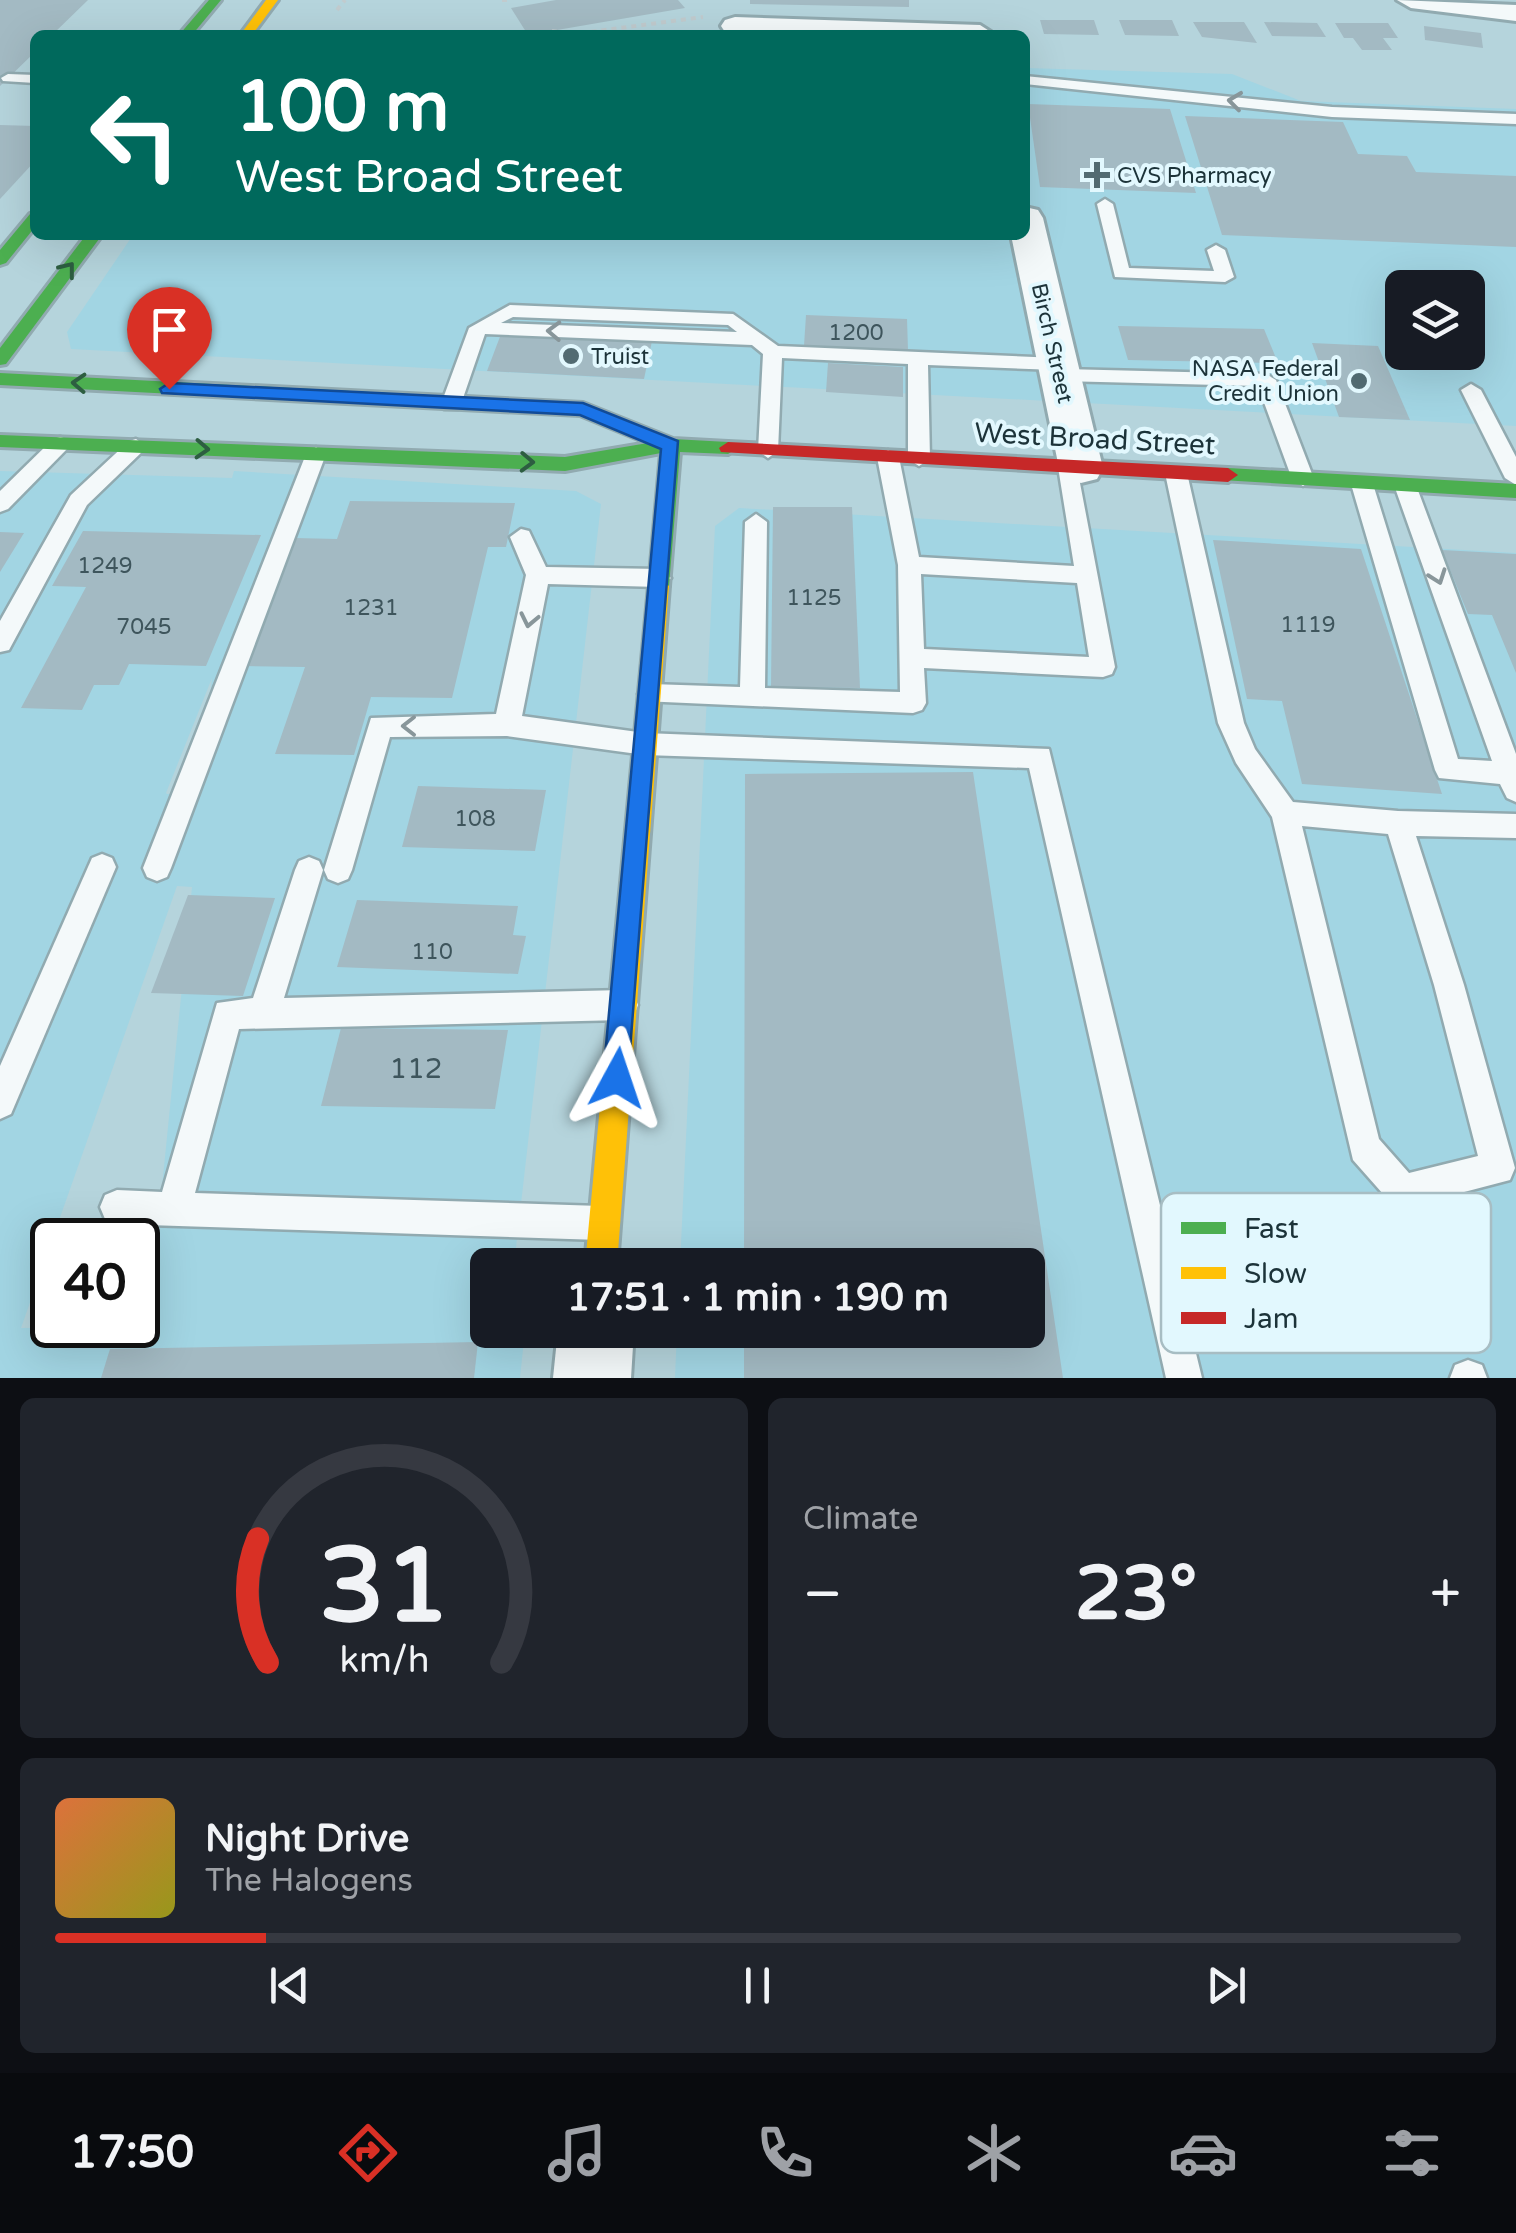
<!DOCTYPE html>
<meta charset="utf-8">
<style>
:root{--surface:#171b24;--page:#20242c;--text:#f1f3f6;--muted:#9ea1a6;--line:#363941;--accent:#d93025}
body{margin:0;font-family:"Varela Round",sans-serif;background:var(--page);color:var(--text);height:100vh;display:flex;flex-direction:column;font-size:38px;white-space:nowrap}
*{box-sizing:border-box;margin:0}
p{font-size:32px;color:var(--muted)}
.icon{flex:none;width:55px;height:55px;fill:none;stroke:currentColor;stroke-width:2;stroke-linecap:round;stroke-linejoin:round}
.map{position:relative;height:1378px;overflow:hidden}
.details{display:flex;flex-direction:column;gap:20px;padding:20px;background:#0d0f14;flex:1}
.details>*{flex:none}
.top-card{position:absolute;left:30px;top:30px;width:1000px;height:210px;border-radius:15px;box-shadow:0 10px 40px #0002;background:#00695c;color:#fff;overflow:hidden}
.buttons{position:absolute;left:1385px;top:270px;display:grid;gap:20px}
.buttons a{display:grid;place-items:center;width:100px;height:100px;border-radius:15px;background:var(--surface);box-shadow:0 10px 40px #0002;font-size:50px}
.speed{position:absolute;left:30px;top:1218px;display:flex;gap:20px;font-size:50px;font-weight:700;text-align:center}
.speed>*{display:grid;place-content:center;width:130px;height:130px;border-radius:50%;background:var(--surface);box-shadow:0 10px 40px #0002;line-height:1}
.speed .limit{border:5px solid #111;border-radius:15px;background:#fff;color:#111}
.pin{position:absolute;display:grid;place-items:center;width:85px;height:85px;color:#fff;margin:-102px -42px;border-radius:50% 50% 50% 0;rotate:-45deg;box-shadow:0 0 10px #0007}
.pin .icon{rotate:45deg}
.me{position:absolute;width:110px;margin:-55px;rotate:5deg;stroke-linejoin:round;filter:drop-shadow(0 0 8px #0008)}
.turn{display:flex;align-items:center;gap:35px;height:210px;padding:0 40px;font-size:45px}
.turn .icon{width:130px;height:130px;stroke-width:2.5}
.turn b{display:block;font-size:70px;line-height:85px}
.big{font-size:75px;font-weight:700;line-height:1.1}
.details .tile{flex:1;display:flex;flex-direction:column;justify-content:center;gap:15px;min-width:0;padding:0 35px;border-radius:15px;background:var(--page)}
.details .dial{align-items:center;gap:0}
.dial svg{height:260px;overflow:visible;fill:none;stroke:var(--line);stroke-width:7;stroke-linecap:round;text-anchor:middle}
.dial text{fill:var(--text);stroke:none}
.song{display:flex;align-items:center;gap:30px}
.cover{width:120px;height:120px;border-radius:15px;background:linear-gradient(135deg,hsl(20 70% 55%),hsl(60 70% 35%))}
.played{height:10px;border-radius:5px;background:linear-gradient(90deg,var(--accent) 15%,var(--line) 15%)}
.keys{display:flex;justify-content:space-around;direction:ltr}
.heat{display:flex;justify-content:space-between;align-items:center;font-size:55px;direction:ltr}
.details .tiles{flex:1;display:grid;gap:20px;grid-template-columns:1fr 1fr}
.tile:last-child{grid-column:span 2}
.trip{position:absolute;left:470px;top:1248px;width:575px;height:100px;border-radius:15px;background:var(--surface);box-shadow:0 10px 40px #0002;font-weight:700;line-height:100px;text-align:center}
.dock{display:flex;height:160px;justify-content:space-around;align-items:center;background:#090b0e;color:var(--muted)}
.dock .icon{width:70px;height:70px}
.dock .current{color:var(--accent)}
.dock b{font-size:45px;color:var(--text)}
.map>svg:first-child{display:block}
</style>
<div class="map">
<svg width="1516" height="1378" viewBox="0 0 1516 1378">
<rect width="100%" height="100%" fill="#b5d4dc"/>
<g fill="#a2d5e3" fill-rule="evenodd">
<path d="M1025,68L1232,74L1301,101L1516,109V426L71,349L67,332L133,235H1025ZM1402,288H1468V352H1402Z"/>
<path d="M0,471L232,478L234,471L576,491L601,504L514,1265H488V1330H525L520,1378H0ZM212,678L201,795L167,794L166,793ZM177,886L192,887L148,1327L21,1328Z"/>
<path d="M739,508L1516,553V1378H675L677,1330H1028V1265H680L715,526Z"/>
</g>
<g fill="#a3bac3">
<path d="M0,0H88L52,35H35V52L0,86Z"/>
<path d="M556,0H678L685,8L528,35L511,8Z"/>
<path d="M750,0H909V7L750,4Z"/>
<path d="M1040,20H1094L1099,35L1044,34Z"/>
<path d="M1119,20H1172L1179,36L1125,35Z"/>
<path d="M1193,22H1244L1257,43L1202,37Z"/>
<path d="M1264,22L1317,23L1326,37L1272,36Z"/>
<path d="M1335,23H1388L1398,38H1383L1392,50H1362L1353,38H1344Z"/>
<path d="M1424,26L1481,33L1483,48L1425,40Z"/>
<path d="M1028,104L1170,109L1196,193L1040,187Z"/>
<path d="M1185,116L1343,122L1358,154L1407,156L1416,172L1516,176V247L1222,235Z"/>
<path d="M0,125L35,126V161L0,199Z"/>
<path d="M806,315L907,319L908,350L804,346Z"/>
<path d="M1118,326L1264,329L1278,363L1128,360Z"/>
<path d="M501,334L652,341L644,379L487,371Z"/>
<path d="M1312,343L1378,346L1410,420L1339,417Z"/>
<path d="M828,363L903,367V397L826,392Z"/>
<path d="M350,501L515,503L506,547H488L452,698L371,697L354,755L275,754L305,667L245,666L295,538L337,539Z"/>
<path d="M773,507H852L860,688L771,687Z"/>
<path d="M83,531L261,535L206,666L129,664L119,685H94L82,710L21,708L86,587L52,586Z"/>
<path d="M0,532L24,533L0,572Z"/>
<path d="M1213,540L1361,549L1442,794L1302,784L1282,701L1247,699Z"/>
<path d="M1442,550L1516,554V673L1492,615L1468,614Z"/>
<path d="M973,772L1063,1378H744V1330H1028V1265H744L745,774Z"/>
<path d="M418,786L546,790L535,851L402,847Z"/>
<path d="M188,895L275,898L243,996L151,993Z"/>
<path d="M357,900L518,906L513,935L526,936L518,974L337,967Z"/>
<path d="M341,1028L508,1030L495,1109L321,1106Z"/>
<path d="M478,1342L474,1378H101L110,1349Z"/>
</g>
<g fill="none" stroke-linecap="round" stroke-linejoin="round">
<defs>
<g id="lane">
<path d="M8,74L35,75V83L3,81L1,78Z"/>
<path d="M1025,76L1332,107L1516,114V124L1332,117L1025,84Z"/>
<path d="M1105,199L1113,204L1129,268L1214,271L1207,250L1216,245L1225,250L1234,277L1225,282L1115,277L1097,204Z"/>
<path d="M510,305L733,314L778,346L1058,358L1068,364L1063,369L1266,374L1276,380L1314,479L1303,486L1292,479L1258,386L1061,381L1051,375L1056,370L928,365L930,459L919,466L908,459V364L782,358L778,451L768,458L758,451L763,354L752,345L485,334L461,404L458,409H444L441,404L469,328ZM513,317L728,325L737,332L501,323Z"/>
<path d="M1471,384L1481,390L1516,457V485L1505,478L1461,390Z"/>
<path d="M60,437L67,439V449L8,509L0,512V491L53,439Z"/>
<path d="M136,439L146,446L143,451L87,505L9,650L0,652V621L71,495L129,441Z"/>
<path d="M316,447L326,454L171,868L167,877L157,881L147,877L143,868L306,454Z"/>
<path d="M888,450L899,457L919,557L1074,566L1058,467L1069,460L1076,462L1115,667L1112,674L1103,677L924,668L926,703L922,710L913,713L642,701L638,694L642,687L651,684L740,687L745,522L756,514L767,522L765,688L900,692L898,565L877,457ZM921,574L1077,583L1089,657L924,649Z"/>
<path d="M1176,466L1187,473L1244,723L1255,749L1293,802L1398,811L1516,814V838L1416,836L1464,985L1515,1168L1510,1180L1403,1208L1391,1203L1353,1160L1272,817L1236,763L1218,723L1165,473ZM1302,826L1388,834L1434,985L1478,1156L1409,1173L1379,1139Z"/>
<path d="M1362,477L1373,484L1458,759L1492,761L1394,485L1405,478L1416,485L1516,754V802L1507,798L1500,784L1439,778L1435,770L1351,484Z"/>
<path d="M521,529L529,531L546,567L659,569L671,578L659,587L548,584L522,716L645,733L1049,749L1202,1378H1166L1029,768L645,755L507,736L390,737L352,870L348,879L338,883L328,879L324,870L371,718L496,714L526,575L510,537Z"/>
<path d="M102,854L112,858L116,867L11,1114L0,1119V1066L92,858Z"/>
<path d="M309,857L319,861L323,870L284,998L623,990L634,994L638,1005L634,1016L623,1020L239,1029L195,1193L600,1206L612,1211L617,1223L612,1235L600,1240L117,1224L105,1219L100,1207L105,1195L117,1190L162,1192L217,1003L253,998L295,870L299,861Z"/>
<path d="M1468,1360L1482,1365L1487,1378H1450L1455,1365Z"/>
</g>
<g id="street">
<path d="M1397,0L1516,5V21L1411,8Z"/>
<path d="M735,17L980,25L994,34L725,32L721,26L725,20Z"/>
<path d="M1025,207L1038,210L1043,218L1103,468L1097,479L1081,483L1065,479L1059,468L1011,235H1025Z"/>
<path d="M558,1330H634L631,1378H553Z"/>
</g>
<g id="fast">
<path d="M209,0H221L192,35H179Z"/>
<path d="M35,212V227L6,263L0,265V250L30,214Z"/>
<path d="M86,235H102L6,364L0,365V348Z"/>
<path d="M0,373L583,403L673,439L728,442L737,448L728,454L680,452L669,586L659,594L649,586L661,453L565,471L0,447V435L565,457L648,443L580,415L0,385Z"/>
<path d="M1228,468L1516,484V498L1221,480V470Z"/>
</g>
<g id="slow">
<path d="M266,0H278L252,35H240Z"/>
<path d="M659,578L669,586L617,1265H585L649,586Z"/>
</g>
<path id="jam" d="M728,442L1228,468L1238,475L1228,482L721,452L719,448Z"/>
</defs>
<use href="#lane" stroke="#91aab0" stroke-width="5"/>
<use href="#street" stroke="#91aab0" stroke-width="6"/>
<use href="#fast" stroke="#91aab0" stroke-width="6"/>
<use href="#slow" stroke="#91aab0" stroke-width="6"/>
<use href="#jam" stroke="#91aab0" stroke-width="6"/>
<g stroke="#c1cbce" stroke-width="4" stroke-dasharray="5 5" stroke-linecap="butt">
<path d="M502,0H510"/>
<path d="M337,10L345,0"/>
<path d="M552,31L575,34L703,17"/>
</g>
<use href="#lane" fill="#f4f9fa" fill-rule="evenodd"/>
<use href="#street" fill="#f4f9fa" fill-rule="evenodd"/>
<use href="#fast" fill="#4caf50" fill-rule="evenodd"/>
<use href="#slow" fill="#ffc107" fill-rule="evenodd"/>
<use href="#jam" fill="#c62828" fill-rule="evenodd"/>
</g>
<defs><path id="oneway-chevron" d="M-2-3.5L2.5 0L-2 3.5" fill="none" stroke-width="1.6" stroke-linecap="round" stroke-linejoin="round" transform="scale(2.5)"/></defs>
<g stroke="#88969a">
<use href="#oneway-chevron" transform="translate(1235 101) rotate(-173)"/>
<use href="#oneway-chevron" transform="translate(554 331) rotate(-178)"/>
<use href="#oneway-chevron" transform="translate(1438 577) rotate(70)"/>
<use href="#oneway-chevron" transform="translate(529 620) rotate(102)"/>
<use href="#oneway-chevron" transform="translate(409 726) rotate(180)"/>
</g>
<g stroke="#2d5e41">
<use href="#oneway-chevron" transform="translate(68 269) rotate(-52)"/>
<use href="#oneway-chevron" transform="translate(79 383) rotate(-177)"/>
<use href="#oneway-chevron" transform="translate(202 449) rotate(3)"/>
<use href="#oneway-chevron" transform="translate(527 462) rotate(2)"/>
</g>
<path fill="#1a73e8" stroke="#114b97" stroke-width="2.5" d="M169,383L583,403L678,441L627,1088L617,1092L607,1088L603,1078L661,449L580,415L162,393L160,389Z"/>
<g fill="#526b72" stroke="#e2f8fe" stroke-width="4">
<path d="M1092 160h10v10h10v10h-10v10h-10v-10h-10v-10h10z"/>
<circle cx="571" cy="356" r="10"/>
<circle cx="1359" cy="381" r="10"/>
</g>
<g text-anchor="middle" stroke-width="8" stroke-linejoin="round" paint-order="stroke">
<g font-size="22" fill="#1c3339" stroke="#e2f8fe" text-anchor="start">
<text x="1117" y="183">CVS Pharmacy</text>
<text x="591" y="364">Truist</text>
<text x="1339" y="376" text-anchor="end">NASA Federal<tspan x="1339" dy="25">Credit Union</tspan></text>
</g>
<g font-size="22" fill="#3e555c">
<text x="856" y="340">1200</text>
<text x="105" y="573">1249</text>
<text x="814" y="605">1125</text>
<text x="371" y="615">1231</text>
<text x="1308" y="632">1119</text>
<text x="144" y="634">7045</text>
<text x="475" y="826">108</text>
<text x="432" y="959">110</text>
</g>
<g font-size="22" fill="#1c3339" stroke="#e2f8fe">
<text transform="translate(1053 343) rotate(77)" y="8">Birch Street</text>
</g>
<g font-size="28" fill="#1c3339" stroke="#e2f8fe">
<text transform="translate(1095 438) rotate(3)" y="10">West Broad Street</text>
</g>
<g font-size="28" fill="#3e555c">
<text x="416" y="1078">112</text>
</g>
</g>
<rect x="1161" y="1193" width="330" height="160" rx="15" fill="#e2f8fe" stroke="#a7bdc3" stroke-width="2.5"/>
<rect x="1181" y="1222" width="45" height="12" fill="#4caf50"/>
<rect x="1181" y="1267" width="45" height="12" fill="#ffc107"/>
<rect x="1181" y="1312" width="45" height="12" fill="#c62828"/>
<g font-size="28" fill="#1c3339">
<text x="1244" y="1238">Fast</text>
<text x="1244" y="1283">Slow</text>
<text x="1244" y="1328">Jam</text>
</g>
</svg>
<div class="buttons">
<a><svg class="icon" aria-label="layers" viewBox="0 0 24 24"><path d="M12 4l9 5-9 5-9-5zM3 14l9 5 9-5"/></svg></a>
</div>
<div class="speed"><div class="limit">40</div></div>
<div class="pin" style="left:169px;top:389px;background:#d93025"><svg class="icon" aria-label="arrive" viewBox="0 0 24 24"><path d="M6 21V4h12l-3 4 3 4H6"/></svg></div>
<svg class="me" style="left:617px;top:1078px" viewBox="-20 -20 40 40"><path d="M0-17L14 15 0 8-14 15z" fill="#1a73e8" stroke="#fff" stroke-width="4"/></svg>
<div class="trip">17:51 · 1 min · 190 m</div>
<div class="top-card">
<div class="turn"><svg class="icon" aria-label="left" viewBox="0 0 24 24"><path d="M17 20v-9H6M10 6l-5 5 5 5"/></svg><div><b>100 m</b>West Broad Street</div></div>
</div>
</div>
<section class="details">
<div class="tiles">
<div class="tile dial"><svg viewBox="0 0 100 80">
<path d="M14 69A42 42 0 1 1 86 69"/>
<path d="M14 69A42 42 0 0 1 11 31" stroke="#d93025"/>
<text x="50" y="56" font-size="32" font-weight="700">31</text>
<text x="50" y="72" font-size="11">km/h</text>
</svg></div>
<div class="tile"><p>Climate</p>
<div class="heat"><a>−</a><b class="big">23°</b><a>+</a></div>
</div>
<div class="tile">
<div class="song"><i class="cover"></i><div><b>Night Drive</b><p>The Halogens</p></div></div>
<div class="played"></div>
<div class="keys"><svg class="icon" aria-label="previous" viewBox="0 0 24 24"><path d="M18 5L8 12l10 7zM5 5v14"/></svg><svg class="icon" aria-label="pause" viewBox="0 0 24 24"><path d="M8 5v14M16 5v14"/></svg><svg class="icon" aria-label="next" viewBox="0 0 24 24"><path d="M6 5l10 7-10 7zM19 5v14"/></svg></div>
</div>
</div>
</section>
<nav class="dock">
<b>17:50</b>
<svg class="icon current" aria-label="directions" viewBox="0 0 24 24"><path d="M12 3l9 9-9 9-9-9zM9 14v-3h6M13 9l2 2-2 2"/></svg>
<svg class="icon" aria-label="music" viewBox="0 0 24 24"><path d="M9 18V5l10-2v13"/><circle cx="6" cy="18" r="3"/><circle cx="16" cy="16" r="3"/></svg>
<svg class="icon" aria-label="phone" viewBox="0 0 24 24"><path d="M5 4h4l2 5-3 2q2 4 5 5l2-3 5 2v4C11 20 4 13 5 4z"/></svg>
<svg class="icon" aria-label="climate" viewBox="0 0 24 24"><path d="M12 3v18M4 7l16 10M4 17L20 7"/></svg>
<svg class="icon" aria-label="car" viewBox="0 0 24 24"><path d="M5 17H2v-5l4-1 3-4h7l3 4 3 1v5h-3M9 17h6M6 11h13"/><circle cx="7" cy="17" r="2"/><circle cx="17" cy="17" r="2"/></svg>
<svg class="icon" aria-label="filters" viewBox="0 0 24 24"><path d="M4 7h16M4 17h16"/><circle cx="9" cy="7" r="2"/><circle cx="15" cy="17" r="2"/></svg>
</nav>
